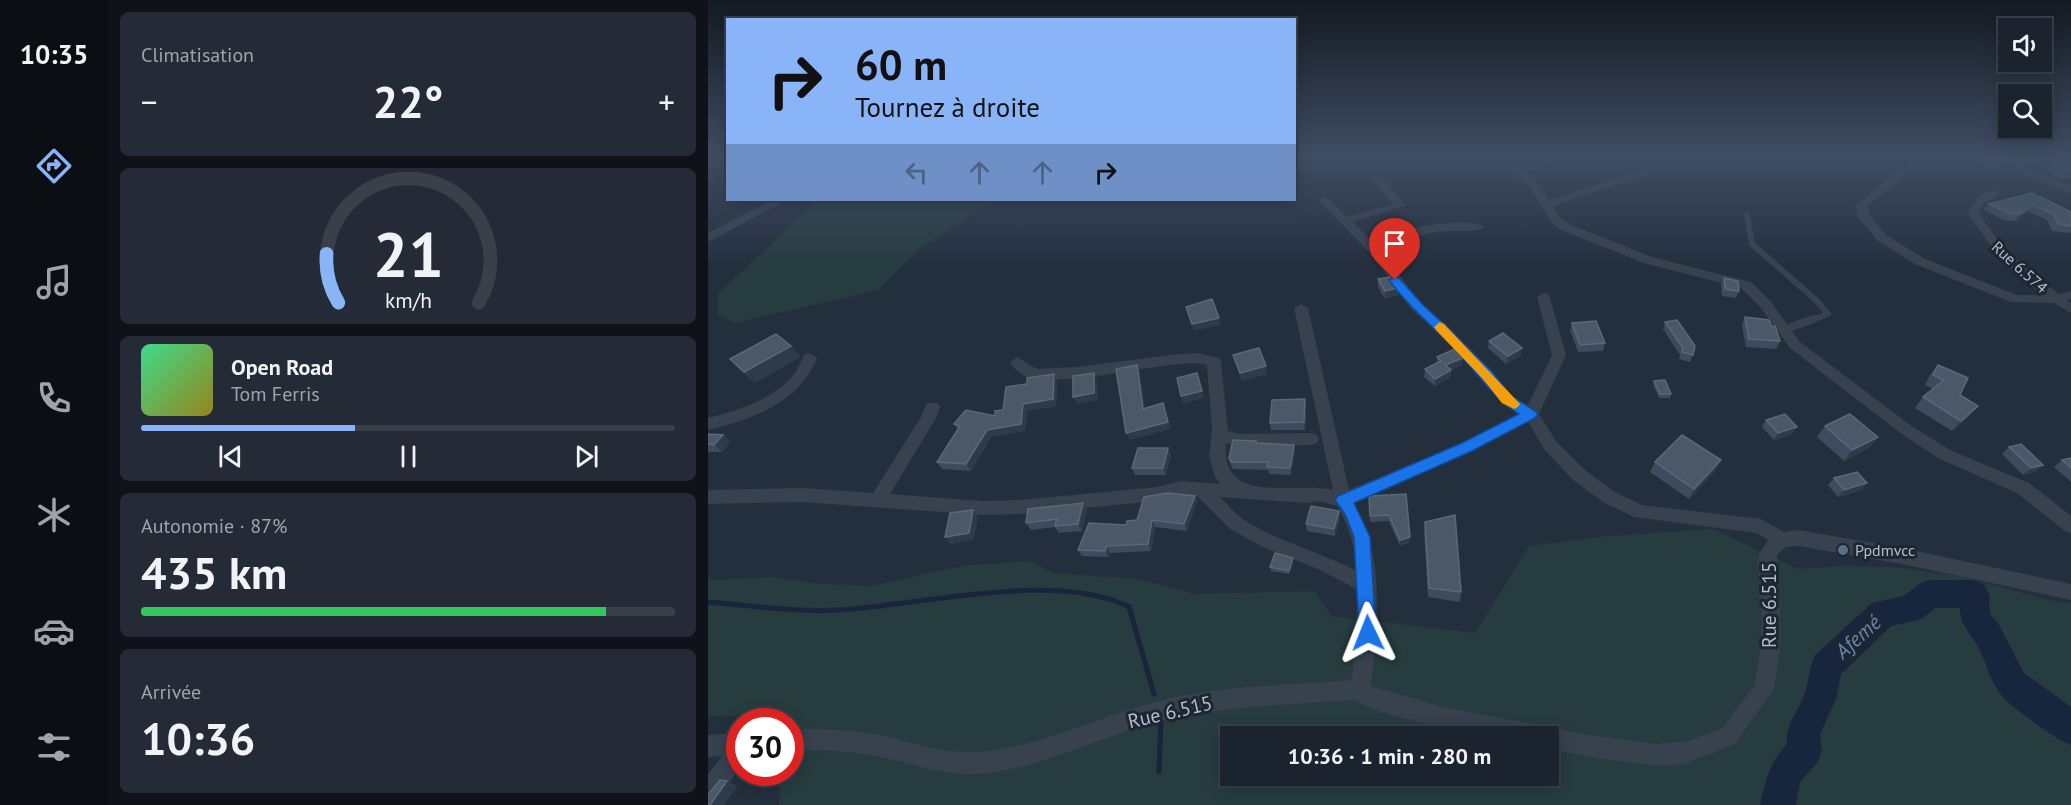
<!DOCTYPE html>
<html lang="fr">
<meta charset="utf-8">
<style>
:root{--surface:#1b232e;--page:#242b36;--text:#f1f3f6;--muted:#a0a4aa;--line:#39404a;--accent:#8ab4f8}
body{margin:0;font-family:"PT Sans",sans-serif;background:var(--page);color:var(--text);height:100vh;display:flex;flex-direction:column;font-size:22px;white-space:nowrap}
*{box-sizing:border-box;margin:0}
p{font-size:20px;color:var(--muted)}
.icon{flex:none;width:33px;height:33px;fill:none;stroke:currentColor;stroke-width:2;stroke-linecap:round;stroke-linejoin:round}
.map{position:relative;flex:1;overflow:hidden}
.panel{display:flex;flex-direction:column;gap:12px;padding:12px;background:#0f1319;width:600px}
.panel>*{flex:none}
.hud{position:absolute;left:18px;top:18px;width:570px;height:183px;border-radius:0px;box-shadow:0 3px 15px #0003,0 0 0 2px var(--line);background:#8ab4f8;color:#111;overflow:hidden}
.buttons{position:absolute;left:1290px;top:18px;display:grid;gap:12px}
.buttons a{display:grid;place-items:center;width:54px;height:54px;border-radius:0px;background:var(--surface);box-shadow:0 3px 15px #0003,0 0 0 2px var(--line);font-size:30px}
.speed{position:absolute;left:18px;top:708px;display:flex;gap:12px;font-size:30px;font-weight:700;text-align:center}
.speed>*{display:grid;place-content:center;width:78px;height:78px;border-radius:50%;background:var(--surface);box-shadow:0 3px 15px #0003,0 0 0 2px var(--line);line-height:1}
.speed .limit{border:9px solid #d22;background:#fff;color:#111}
.pin{position:absolute;display:grid;place-items:center;width:51px;height:51px;color:#fff;margin:-62px -26px;border-radius:50% 50% 50% 0;rotate:-45deg;box-shadow:0 0 6px #0007}
.pin .icon{rotate:45deg}
.me{position:absolute;width:66px;margin:-33px;rotate:358deg;stroke-linejoin:round;filter:drop-shadow(0 0 4px #0008)}
.turn{display:flex;align-items:center;gap:21px;height:126px;padding:0 30px;font-size:27px}
.turn .icon{width:78px;height:78px;stroke-width:2.5}
.turn b{display:block;font-size:42px;line-height:51px}
.lanes{display:flex;align-items:center;height:57px;padding:0 30px;background:#0003;justify-content:center;gap:30px;direction:ltr}
.lanes .off{opacity:.35}
.big{font-size:45px;font-weight:700;line-height:1.1}
.panel .widget{flex:1;display:flex;flex-direction:column;justify-content:center;gap:9px;min-width:0;padding:0 21px;border-radius:9px;background:var(--page)}
.panel .dial{align-items:center;gap:0}
.dial svg{height:156px;overflow:visible;fill:none;stroke:var(--line);stroke-width:7;stroke-linecap:round;text-anchor:middle}
.dial text{fill:var(--text);stroke:none}
.song{display:flex;align-items:center;gap:18px}
.cover{width:72px;height:72px;border-radius:9px;background:linear-gradient(135deg,hsl(150 70% 55%),hsl(50 70% 35%))}
.played{height:6px;border-radius:3px;background:linear-gradient(90deg,var(--accent) 40%,var(--line) 40%)}
.keys{display:flex;justify-content:space-around;direction:ltr}
.heat{display:flex;justify-content:space-between;align-items:center;font-size:33px;direction:ltr}
.charge{height:9px;border-radius:4px;background:linear-gradient(90deg,#34c759 87%,var(--line) 0)}
.trip{position:absolute;left:512px;top:726px;width:339px;height:60px;border-radius:0px;background:var(--surface);box-shadow:0 3px 15px #0003,0 0 0 2px var(--line);font-weight:700;line-height:60px;text-align:center}
main{display:flex;flex:1;min-height:0}
.menu{display:flex;flex-direction:column;width:108px;justify-content:space-around;align-items:center;background:#0b0e12;color:var(--muted)}
.menu .icon{width:42px;height:42px}
.menu .on{color:var(--accent)}
.menu b{font-size:27px;color:var(--text)}
.map>svg:first-child{display:block}
</style>
<main>
<nav class="menu">
<b>10:35</b>
<svg class="icon on" aria-label="directions" viewBox="0 0 24 24"><path d="M12 3l9 9-9 9-9-9zM9 14v-3h6M13 9l2 2-2 2"/></svg>
<svg class="icon" aria-label="music" viewBox="0 0 24 24"><path d="M9 18V5l10-2v13"/><circle cx="6" cy="18" r="3"/><circle cx="16" cy="16" r="3"/></svg>
<svg class="icon" aria-label="phone" viewBox="0 0 24 24"><path d="M5 4h4l2 5-3 2q2 4 5 5l2-3 5 2v4C11 20 4 13 5 4z"/></svg>
<svg class="icon" aria-label="climate" viewBox="0 0 24 24"><path d="M12 3v18M4 7l16 10M4 17L20 7"/></svg>
<svg class="icon" aria-label="car" viewBox="0 0 24 24"><path d="M5 17H2v-5l4-1 3-4h7l3 4 3 1v5h-3M9 17h6M6 11h13"/><circle cx="7" cy="17" r="2"/><circle cx="17" cy="17" r="2"/></svg>
<svg class="icon" aria-label="filters" viewBox="0 0 24 24"><path d="M4 7h16M4 17h16"/><circle cx="9" cy="7" r="2"/><circle cx="15" cy="17" r="2"/></svg>
</nav>
<section class="panel">
<div class="widget"><p>Climatisation</p>
<div class="heat"><a>−</a><b class="big">22°</b><a>+</a></div>
</div>
<div class="widget dial"><svg viewBox="0 0 100 80">
<path d="M14 69A42 42 0 1 1 86 69"/>
<path d="M14 69A42 42 0 0 1 8 44" stroke="#8ab4f8"/>
<text x="50" y="56" font-size="32" font-weight="700">21</text>
<text x="50" y="72" font-size="11">km/h</text>
</svg></div>
<div class="widget">
<div class="song"><i class="cover"></i><div><b>Open Road</b><p>Tom Ferris</p></div></div>
<div class="played"></div>
<div class="keys"><svg class="icon" aria-label="previous" viewBox="0 0 24 24"><path d="M18 5L8 12l10 7zM5 5v14"/></svg><svg class="icon" aria-label="pause" viewBox="0 0 24 24"><path d="M8 5v14M16 5v14"/></svg><svg class="icon" aria-label="next" viewBox="0 0 24 24"><path d="M6 5l10 7-10 7zM19 5v14"/></svg></div>
</div>
<div class="widget"><p>Autonomie · 87%</p><b class="big">435 km</b><div class="charge"></div></div>
<div class="widget"><p>Arrivée</p><b class="big">10:36</b></div>
</section>
<div class="map">
<svg width="1363" height="805" viewBox="0 0 1363 805">
<rect width="100%" height="100%" fill="#242f3e"/>
<g fill="#263c3f" fill-rule="evenodd">
<path d="M110,200H287L212,248L171,290L26,323L10,314V294Z"/>
<path d="M1005,529L1090,569L1132,566L1186,567L1250,576L1349,602L1363,603V805H71L73,773L82,772V722L75,721V715L0,716V580L66,577L105,583L163,586L259,565L320,561L345,573L432,579L486,594L607,591L623,616L767,633L821,546L900,536ZM522,736H840V776H522Z"/>
</g>
<g fill="none" stroke-linecap="round" stroke-linejoin="round">
<g stroke="#17263c" stroke-width="5">
<path d="M0,602C44,606 88,612 132,610C212,605 349,570 421,607L446,694"/>
<path d="M451,772L453,718"/>
</g>
<path fill="#17263c" fill-rule="evenodd" d="M1221,580H1266L1276,584L1281,594L1282,614L1290,623L1316,673L1363,707V745C1348,739 1304,708 1294,696C1282,682 1278,660 1269,645C1261,631 1252,625 1252,608H1227L1214,619L1183,626L1133,674L1129,696L1112,735L1114,751L1109,763L1092,782L1088,805H1052C1056,783 1063,760 1079,744C1077,724 1091,711 1097,693C1101,681 1101,668 1107,655L1164,603L1196,596L1211,584Z"/>
<path stroke="#38414e" stroke-width="6" d="M1039,215L1044,244L1109,301L1120,314L1101,321"/>
<path stroke="#38414e" stroke-width="8" d="M1075,330L1105,319"/>
<g fill="#38414e" fill-rule="evenodd">
<path d="M782,155H794L810,167L852,155H870L816,172L831,184L841,200L930,171L931,165L920,155H932L941,164L939,175L845,206L852,218L861,224L944,257L1043,282L1063,302L1092,342L1205,427L1244,451L1321,483L1363,516V533L1357,531L1309,493L1232,459L1195,435L1082,348L1053,308L1033,288L936,263L853,230L843,222L823,188Z"/>
<path d="M1201,155H1211L1206,168L1159,206L1162,216L1178,235L1217,259L1309,295H1334L1291,257L1259,213C1266,202 1275,188 1290,191V195L1276,203L1271,213C1291,246 1319,271 1351,294L1363,291V299L1359,300L1363,303V313L1346,303L1303,302L1209,265L1170,241L1150,217L1147,205L1197,165Z"/>
<path d="M1274,155H1289L1302,160L1363,155V160L1314,165L1363,187V194Z"/>
<path d="M668,175L672,176L698,205L645,222L668,245C679,240 690,233 702,229C716,225 766,218 776,227C767,234 750,230 738,231C713,234 696,240 673,251L714,304L739,325L784,371L804,396L820,405L844,355L829,297L836,293L841,294L858,355L831,414L848,441L877,470L907,492L934,505L1053,519L1076,532L1090,530L1194,548L1363,584V600L1194,564L1090,546L1078,547L1069,555L1072,619V651L1066,689L1027,744L976,764L948,766L881,757L840,748V736C822,736 803,738 785,736C764,735 658,713 648,700C585,705 521,705 459,720C394,735 333,770 267,774C236,776 207,764 177,758C146,751 114,749 82,751V729C114,728 146,730 177,736C207,743 236,754 267,752C333,748 394,714 459,699C519,685 582,685 644,680L650,590L610,569L553,546L522,529L489,496L473,495L449,501L312,514L274,515L95,502L0,504V490L95,488L165,493L213,417L219,403H229L232,407L228,418L182,494L274,501L312,500L449,487L473,481L512,484L507,477L501,456L504,429L499,365C482,361 465,365 448,367C410,372 367,382 328,379C317,378 307,371 302,362L309,357L329,369L368,367L471,354L489,353L511,358L513,362L520,431L533,434L603,433L609,435L611,439L609,443L603,445L533,446L518,443C512,507 586,481 625,490L586,308L593,304L600,308L641,490L753,443L810,414L794,404L774,379L729,331L704,310L662,253L610,200L616,197L620,198L639,217L685,204L663,178ZM820,422L836,449L865,480L895,502L926,517L1049,533L1060,540L1051,554L1050,564L1054,619L1052,651L1047,685L1013,729L976,742L948,744L881,735L735,707L663,686C669,627 678,556 646,503L765,451ZM512,497L598,503L611,501L629,506C641,526 647,547 649,571C612,552 571,542 536,520C527,514 520,505 512,497Z"/>
<path d="M65,200H79L0,242V233Z"/>
<path d="M102,353L109,358C91,403 45,419 0,430V418C29,411 61,401 82,379C89,372 92,363 97,354Z"/>
<path d="M32,733V768L8,800L0,803V774L14,756L0,757V735Z"/>
</g>
</g>
<g fill="#3f4b5c">
<path d="M1272,155H1290L1301,160L1296,167L1284,171L1268,162Z"/>
<path d="M1359,156H1363V178L1352,179L1339,169L1344,162L1355,161Z"/>
<path d="M1324,193L1363,212V232L1359,233L1344,231L1339,220L1320,211L1307,221L1296,220L1276,210L1281,204Z"/>
<path d="M1016,278L1031,291L1028,298L1014,296L1013,285Z"/>
<path d="M670,279L690,295L677,299L670,287Z"/>
<path d="M1037,317L1072,341L1068,349L1038,347L1034,325Z"/>
<path d="M957,322L985,355L982,362L971,359L972,355L955,329Z"/>
<path d="M864,323L897,343L895,351L870,352L862,330Z"/>
<path d="M781,341L813,356L798,364L780,348Z"/>
<path d="M83,346L92,357L47,383L33,370L22,359Z"/>
<path d="M525,355L559,374L534,381Z"/>
<path d="M729,357L754,365L743,370L742,378L727,386L716,377L717,369L729,363Z"/>
<path d="M1230,365L1252,395L1261,416L1244,431L1207,408L1215,397L1225,389L1217,385L1222,375Z"/>
<path d="M946,381L963,394L962,398H951L945,384Z"/>
<path d="M349,382L348,406L319,411L317,431L283,437L263,471L234,469L229,462L250,430L246,424L287,416L295,410L319,384Z"/>
<path d="M598,406L597,430H563L562,423Z"/>
<path d="M1058,420L1089,427L1084,434L1066,440L1054,427Z"/>
<path d="M1117,426L1161,448L1136,461L1109,437Z"/>
<path d="M0,434L15,435L22,442L14,452H0Z"/>
<path d="M586,445L587,452L583,475L561,474L560,470L525,469L523,465L521,458Z"/>
<path d="M1301,447L1335,465L1327,472L1315,475L1294,454Z"/>
<path d="M463,455L458,475H427L424,468Z"/>
<path d="M1363,458V482L1346,467L1354,460Z"/>
<path d="M947,462L1007,471L981,499L942,472Z"/>
<path d="M1126,478L1154,490L1130,497L1120,485Z"/>
<path d="M698,494L701,543L692,546L681,521L662,522L661,496Z"/>
<path d="M487,496L489,502L479,531L447,527L443,551L402,553L400,557L374,556L370,550L418,525Z"/>
<path d="M375,503L379,510L374,531L351,533L347,527L323,530L318,523Z"/>
<path d="M631,511L632,518L627,536L599,531L598,524Z"/>
<path d="M717,522L753,592L752,602L720,597L716,532Z"/>
<path d="M585,562L581,574L563,571L562,567Z"/>
</g>
<g fill="#2f3b4b">
<path d="M1301,160L1296,167L1284,171L1289,164Z"/>
<path d="M1325,205L1320,211L1307,221L1312,214Z"/>
<path d="M690,288V295L677,299V291Z"/>
<path d="M511,318L512,325L486,331L484,324Z"/>
<path d="M83,346L92,357L47,383L36,372Z"/>
<path d="M814,348L813,356L798,364L800,356Z"/>
<path d="M755,358L754,365L737,372V365Z"/>
<path d="M429,365L432,372L438,416L435,409Z"/>
<path d="M558,366L559,374L534,381L532,373Z"/>
<path d="M743,370L742,378L727,386V379Z"/>
<path d="M386,373L389,380L390,400L369,404L365,397Z"/>
<path d="M346,374L349,382L348,406L319,411L317,431L283,437L263,471L258,464L279,430L315,404Z"/>
<path d="M494,391L496,398L475,404L473,396Z"/>
<path d="M597,399L598,406L597,430L596,422Z"/>
<path d="M455,403L463,429L421,440L418,433Z"/>
<path d="M1270,406L1261,416L1244,431L1253,421Z"/>
<path d="M1089,427L1084,434L1066,440L1070,433Z"/>
<path d="M15,435L22,442L14,452L6,445Z"/>
<path d="M1170,437L1161,448L1136,461L1144,450Z"/>
<path d="M586,445L587,452L583,475L582,468Z"/>
<path d="M460,448L463,455L458,475L455,468Z"/>
<path d="M1013,460L1007,471L981,499L986,489Z"/>
<path d="M1335,465L1327,472L1315,475L1323,468Z"/>
<path d="M1159,483L1154,490L1130,497L1136,490Z"/>
<path d="M487,496L489,502L479,531L476,524Z"/>
<path d="M375,503L379,510L374,531L370,524Z"/>
<path d="M265,510L270,517L266,540L242,544L237,537Z"/>
<path d="M631,511L632,518L627,536L626,529Z"/>
<path d="M444,520L447,527L443,551L440,544Z"/>
<path d="M702,537L701,543L692,546V540Z"/>
<path d="M399,546L402,553L400,557L397,551Z"/>
<path d="M585,558V562L581,574V571Z"/>
<path d="M19,781L30,786L16,805H2Z"/>
</g>
<g fill="#4b5868" stroke="#5c6777" stroke-width="1.5">
<path d="M1274,155H1290L1301,160L1289,164Z"/>
<path d="M1363,161V171H1357L1344,162Z"/>
<path d="M1324,193L1363,212V226L1350,224L1344,213L1325,205L1312,214L1300,213L1281,204Z"/>
<path d="M682,277L690,288L677,291L670,279Z"/>
<path d="M1016,278L1030,281L1031,291L1017,289Z"/>
<path d="M504,299L511,318L484,324L478,307Z"/>
<path d="M1037,317L1061,320L1064,327L1067,326L1072,341L1041,339Z"/>
<path d="M969,320L987,346L985,355L974,352L975,348L957,322Z"/>
<path d="M888,321L897,343L872,345L864,323Z"/>
<path d="M795,333L814,348L800,356L781,341Z"/>
<path d="M68,334L83,346L36,372L22,359Z"/>
<path d="M551,348L558,366L532,373L525,355Z"/>
<path d="M747,349L755,358L737,365L743,370L727,379L717,369L733,361L729,357Z"/>
<path d="M429,365L435,409L455,403L460,422L418,433L408,369Z"/>
<path d="M1230,365L1260,378L1252,395L1270,406L1253,421L1215,397L1236,380L1225,375Z"/>
<path d="M386,373V393L365,397V376Z"/>
<path d="M489,373L494,391L473,396L469,378Z"/>
<path d="M346,374L345,399L315,404L313,424L279,430L258,464L229,462L252,426L246,424L258,410L287,416V411L295,410L298,387L319,384V378Z"/>
<path d="M957,380L963,394H952L946,381Z"/>
<path d="M597,399L596,422L562,423L564,400Z"/>
<path d="M1077,414L1089,427L1070,433L1058,420Z"/>
<path d="M1142,414L1170,437L1144,450L1117,426Z"/>
<path d="M0,434L15,435L6,445L0,444Z"/>
<path d="M974,435L1013,460L986,489L947,462Z"/>
<path d="M525,440L548,441V443L586,445L582,468L559,467L560,462H523L521,458Z"/>
<path d="M1313,444L1335,465L1323,468L1301,447Z"/>
<path d="M430,448H460L455,468H424Z"/>
<path d="M1363,458V468L1354,460Z"/>
<path d="M1149,472L1159,483L1136,490L1126,478Z"/>
<path d="M460,493L487,496L476,524L444,520L440,544L399,546L397,551L370,550L381,523L418,525L419,521L429,520L436,497Z"/>
<path d="M698,494L702,537L692,540L681,515L662,516L661,496Z"/>
<path d="M375,503L370,524L347,526L349,519L318,523L320,509Z"/>
<path d="M603,506L631,511L626,529L598,524Z"/>
<path d="M265,510L261,533L237,537L242,513Z"/>
<path d="M747,515L753,592L721,588L717,522Z"/>
<path d="M567,553L585,558L581,571L562,567Z"/>
<path d="M12,780L19,781L2,805H0V795Z"/>
</g>
<linearGradient id="sky" x2="0" y2="1"><stop stop-color="#141a22"/><stop offset="0.58" stop-color="#3f4d63"/><stop offset="1" stop-color="#3f4d63" stop-opacity="0"/></linearGradient>
<rect width="1363" height="268" fill="url(#sky)"/>
<path fill="#1a73e8" stroke="#114b97" stroke-width="1.5" d="M687,277L691,278L714,304L738,326L784,372L803,396L827,411L830,414L827,418L764,451L646,503L662,537L668,633L666,639L660,641L653,639L651,633L646,537L637,514L627,500L630,496L754,443L811,414C785,398 767,370 746,348C724,326 700,306 681,280Z"/>
<path fill="#f59e0b" d="M732,322L736,324L812,404L810,407L806,409L794,403L775,379L728,330L726,327Z"/>
<circle fill="#5c6f8a" stroke="#1d2633" stroke-width="2" cx="1135" cy="550" r="6"/>
<g text-anchor="middle" stroke-width="6" stroke-linejoin="round" paint-order="stroke">
<g font-size="16" fill="#b4bcc9" stroke="#1d2633">
<text transform="translate(1312 267) rotate(42)" y="6">Rue 6.574</text>
</g>
<g font-size="16" fill="#b4bcc9" stroke="#1d2633" text-anchor="start">
<text x="1147" y="556">Ppdmvcc</text>
</g>
<g font-size="20" fill="#b4bcc9" stroke="#1d2633">
<text transform="translate(1061 605) rotate(-90)" y="7">Rue 6.515</text>
<text transform="translate(462 712) rotate(-13)" y="7">Rue 6.515</text>
</g>
<g font-size="21" font-style="italic" fill="#6d86a8" stroke="#1d2633">
<text transform="translate(1150 637) rotate(-42)" y="7">Afemé</text>
</g>
</g>
</svg>
<div class="buttons">
<a><svg class="icon" aria-label="sound" viewBox="0 0 24 24"><path d="M4 9h4l5-4v14l-5-4H4zM17 9q2 3 0 6"/></svg></a>
<a><svg class="icon" aria-label="search" viewBox="0 0 24 24"><circle cx="10" cy="10" r="6"/><path d="M15 15l6 6"/></svg></a>
</div>
<div class="speed"><div class="limit">30</div></div>
<div class="pin" style="left:687px;top:280px;background:#d93025"><svg class="icon" aria-label="arrive" viewBox="0 0 24 24"><path d="M6 21V4h12l-3 4 3 4H6"/></svg></div>
<svg class="me" style="left:660px;top:633px" viewBox="-20 -20 40 40"><path d="M0-17L14 15 0 8-14 15z" fill="#1a73e8" stroke="#fff" stroke-width="4"/></svg>
<div class="trip">10:36 · 1 min · 280 m</div>
<div class="hud">
<div class="turn"><svg class="icon" aria-label="right" viewBox="0 0 24 24"><path d="M7 20v-9h11M14 6l5 5-5 5"/></svg><div><b>60 m</b>Tournez à droite</div></div>
<div class="lanes"><svg class="icon off" aria-label="left" viewBox="0 0 24 24"><path d="M17 20v-9H6M10 6l-5 5 5 5"/></svg><svg class="icon off" aria-label="ahead" viewBox="0 0 24 24"><path d="M12 20V5M6 11l6-6 6 6"/></svg><svg class="icon off" aria-label="ahead" viewBox="0 0 24 24"><path d="M12 20V5M6 11l6-6 6 6"/></svg><svg class="icon" aria-label="right" viewBox="0 0 24 24"><path d="M7 20v-9h11M14 6l5 5-5 5"/></svg></div>
</div>
</div>
</main>
